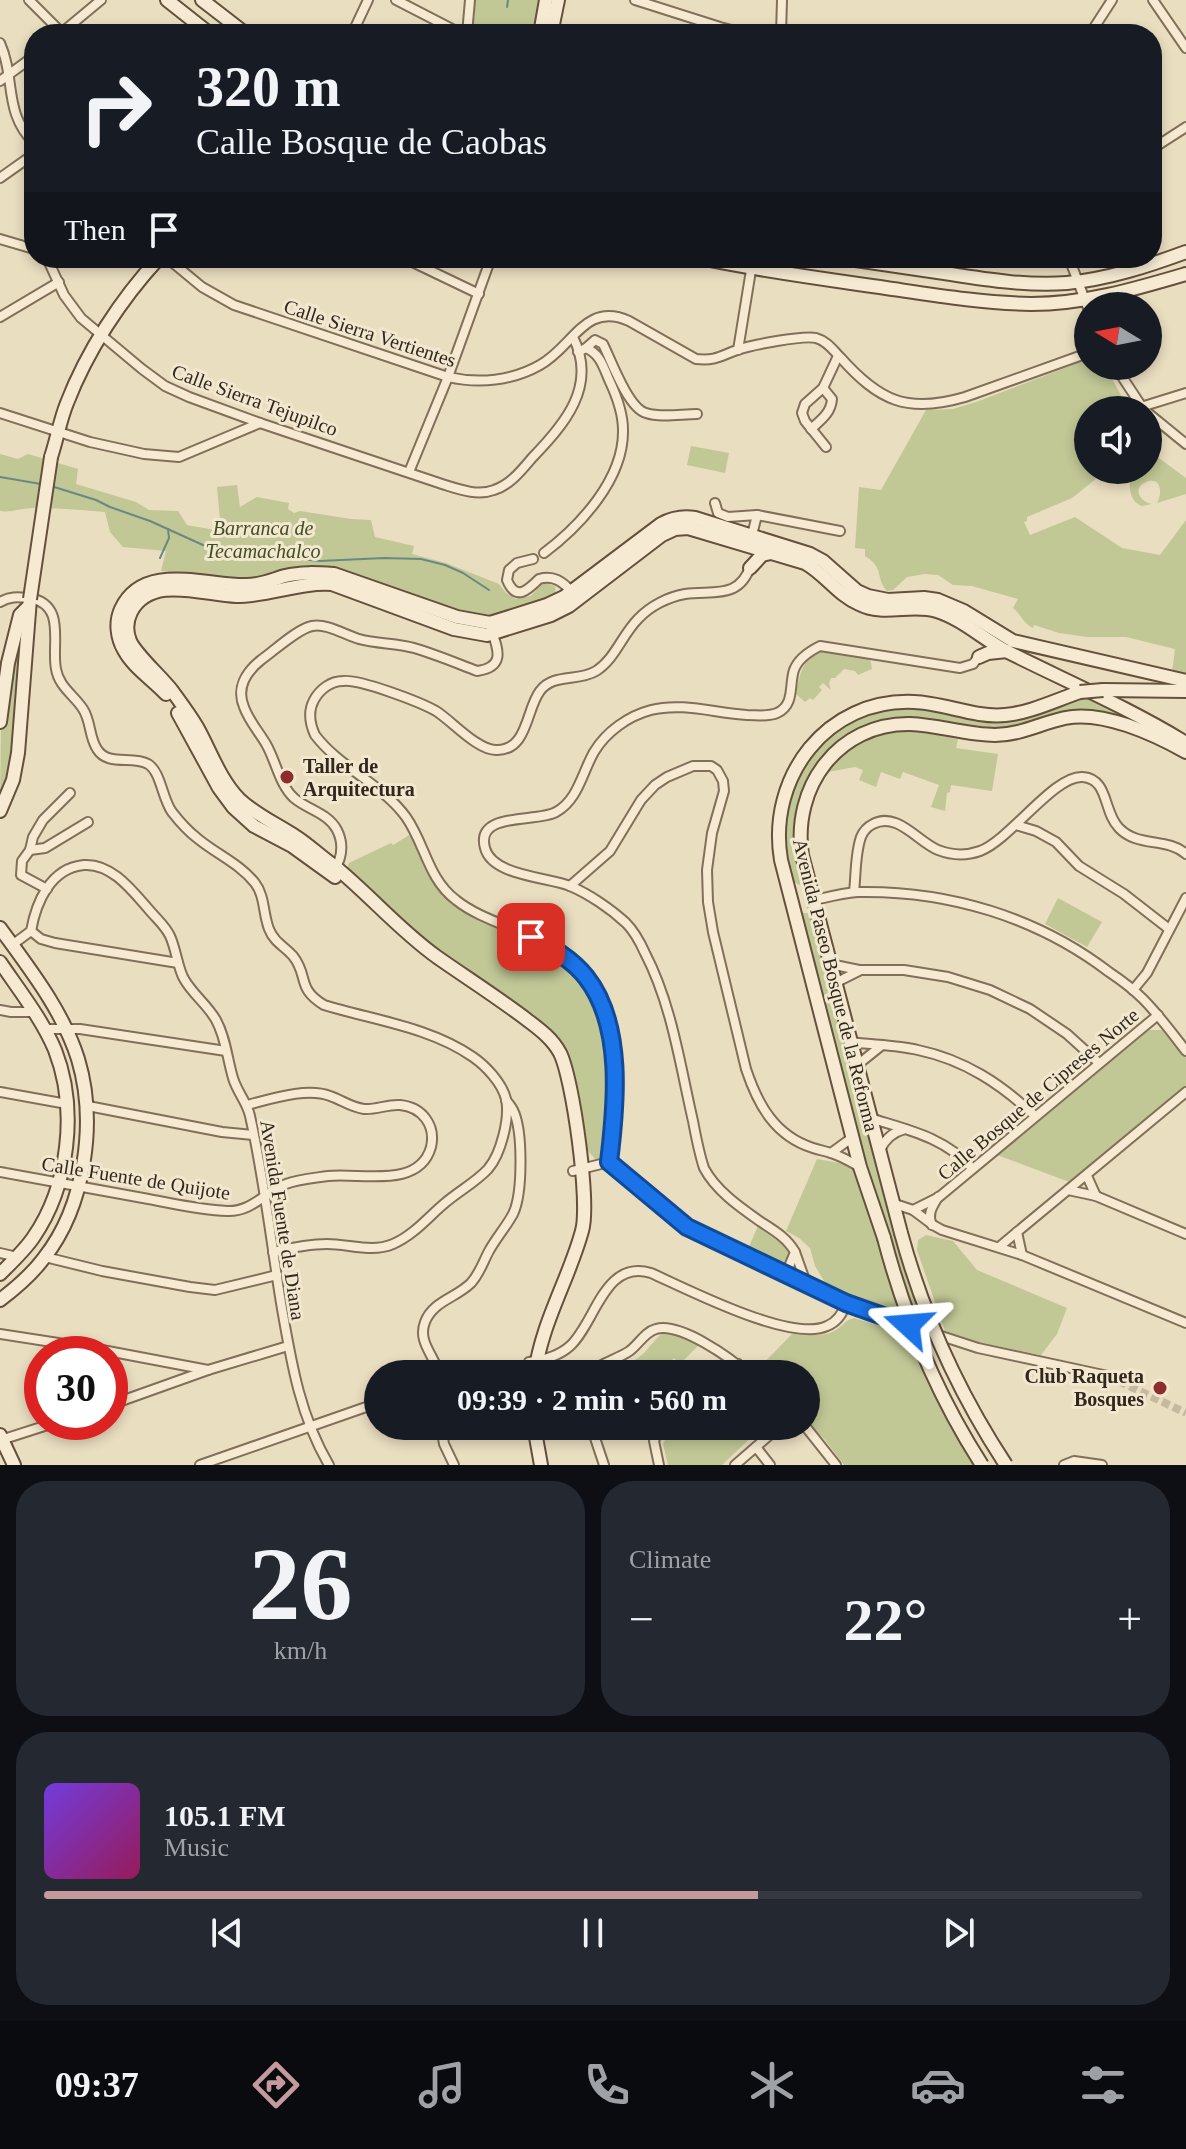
<!DOCTYPE html>
<meta charset="utf-8">
<style>
:root{--surface:#171b24;--page:#242831;--text:#f1f3f6;--muted:#9ea1a6;--line:#363941;--accent:#c49a9c}
body{margin:0;font-family:"Times New Roman",serif;background:var(--page);color:var(--text);height:100vh;display:flex;flex-direction:column;font-size:30px;white-space:nowrap}
*{box-sizing:border-box;margin:0}
p{font-size:26px;color:var(--muted)}
.icon{flex:none;width:44px;height:44px;fill:none;stroke:currentColor;stroke-width:2;stroke-linecap:round;stroke-linejoin:round}
.map{position:relative;height:1465px;overflow:hidden}
.drawer{display:flex;flex-direction:column;gap:16px;padding:16px;background:#0d0f14;flex:1}
.drawer>*{flex:none}
.hud{position:absolute;left:24px;top:24px;width:1138px;height:244px;border-radius:32px;box-shadow:0 4px 12px #0003;background:#171b24;color:var(--text);overflow:hidden}
.needle{width:52px;rotate:280deg}
.fabs{position:absolute;left:1074px;top:292px;display:grid;gap:16px}
.fabs a{display:grid;place-items:center;width:88px;height:88px;border-radius:50%;background:var(--surface);box-shadow:0 4px 12px #0003;font-size:40px}
.speed{position:absolute;left:24px;top:1336px;display:flex;gap:16px;font-size:40px;font-weight:700;text-align:center}
.speed>*{display:grid;place-content:center;width:104px;height:104px;border-radius:50%;background:var(--surface);box-shadow:0 4px 12px #0003;line-height:1}
.speed .limit{border:12px solid #d22;background:#fff;color:#111}
.pin{position:absolute;display:grid;place-items:center;width:68px;height:68px;color:#fff;margin:-34px;border-radius:16px;box-shadow:0 4px 12px #0006}
.me{position:absolute;width:88px;margin:-44px;rotate:289deg;stroke-linejoin:round;filter:drop-shadow(0 0 6px #0008)}
.turn{display:flex;align-items:center;gap:28px;height:168px;padding:0 40px;font-size:36px}
.turn .icon{width:104px;height:104px;stroke-width:2.5}
.turn b{display:block;font-size:56px;line-height:68px}
.then{display:flex;align-items:center;height:76px;padding:0 40px;background:#0003;gap:16px;font-size:30px}
.big{font-size:60px;font-weight:700;line-height:1.1}
.drawer .tile{flex:1;display:flex;flex-direction:column;justify-content:center;gap:12px;min-width:0;padding:0 28px;border-radius:32px;background:var(--page)}
.drawer .dial{align-items:center;gap:0}
.dial b{font-size:104px;line-height:1}
.song{display:flex;align-items:center;gap:24px}
.cover{width:96px;height:96px;border-radius:12px;background:linear-gradient(135deg,hsl(260 70% 55%),hsl(330 70% 35%))}
.played{height:8px;border-radius:4px;background:linear-gradient(90deg,var(--accent) 65%,var(--line) 65%)}
.keys{display:flex;justify-content:space-around;direction:ltr}
.heat{display:flex;justify-content:space-between;align-items:center;font-size:44px;direction:ltr}
.drawer .tiles{flex:1;display:grid;gap:16px;grid-template-columns:1fr 1fr}
.tile:last-child{grid-column:span 2}
.trip{position:absolute;left:364px;top:1360px;width:456px;height:80px;border-radius:40px;background:var(--surface);box-shadow:0 4px 12px #0003;font-weight:700;line-height:80px;text-align:center}
.tabs{display:flex;height:128px;justify-content:space-around;align-items:center;background:#090b0e;color:var(--muted)}
.tabs .icon{width:56px;height:56px}
.tabs .selected{color:var(--accent)}
.tabs b{font-size:36px;color:var(--text)}
.map>svg:first-child{display:block}
</style>
<div class="map">
<svg width="1186" height="1465" viewBox="0 0 1186 1465">
<rect width="100%" height="100%" fill="#eadec0"/>
<g fill="#c1c795">
<path d="M474,0H540L534,34H479L470,30Z"/>
<path d="M1088,359V366H1105L1123,399L1122,410H1088V470H1107L1072,498L1027,517V521L1024,522L1030,535L1075,517L1122,548L1160,555L1186,520V676L1172,673L1175,649L1126,637H1087L1059,633L1034,625L1033,628C1022,622 1022,615 1013,608L1018,599L972,586L953,585L938,575L925,574L907,577L893,590L887,591C875,578 885,568 865,556V549L855,548L859,487L881,490L926,410L953,409L979,401Z"/>
<path d="M691,446L729,453L725,473L687,465Z"/>
<path d="M1148,450L1186,478V494L1157,503C1163,493 1161,476 1146,482C1132,488 1140,502 1152,504L1142,506C1127,500 1130,484 1130,470H1148Z"/>
<path d="M0,454L18,459L28,454L78,469L76,484L136,502L149,510L178,511L187,525L221,531L217,487L237,485L240,507L257,497L289,503L288,509L294,513L300,511L351,519L371,520L375,537L414,546L412,554L446,563L499,584L506,593L516,599L531,596L541,585L547,583L555,586L556,596L489,622L334,572L262,581L169,576L170,572L161,571L166,551L123,547L110,532L105,512C81,510 57,508 33,508C21,508 11,513 0,511Z"/>
<path d="M24,618L16,752L0,805L1,720Z"/>
<path d="M822,650L870,658L872,669L858,675L855,671L844,669L835,678H831L829,683L831,690L823,683L819,687L822,690L813,700L810,698L805,702L796,694C800,673 802,660 822,650Z"/>
<path d="M1083,696L1172,736L1093,712L1003,728L980,729L931,720L877,724L807,782L804,881L799,885L793,881C788,864 784,846 785,827C789,767 836,715 897,708C917,706 937,711 957,714C963,715 970,717 975,717C985,717 996,713 1005,711C1031,706 1057,701 1083,696Z"/>
<path d="M898,731H916L958,739L956,748L998,754L992,791L951,785L950,792L947,793L945,811L931,807L939,785L903,772L900,779L881,772L876,787L859,780L863,770L855,767L828,772C844,749 871,736 898,731Z"/>
<path d="M411,834C420,854 427,878 442,894C465,917 499,926 528,940C548,949 569,962 583,979C620,1024 612,1104 606,1158L596,1160L583,1145L566,1058L430,948L346,873L349,863L391,843L393,845Z"/>
<path d="M1058,898L1102,922L1087,947L1045,924Z"/>
<path d="M811,911L901,1250L926,1334L835,1292L824,1281L815,1266L810,1248L799,1238L786,1231L817,1159L851,1165L871,1178L798,913H807Z"/>
<path d="M1149,1030H1162L1186,1058V1089L1072,1183L997,1155Z"/>
<path d="M760,1221L795,1252L786,1274L746,1254Z"/>
<path d="M926,1235L953,1241L977,1270L1067,1308L1057,1334L1041,1355L981,1343L945,1331L917,1250L918,1240Z"/>
<path d="M854,1318L905,1334L945,1417L973,1465H844L825,1440L806,1422V1374L754,1373L794,1332C807,1334 824,1338 836,1330C844,1325 845,1320 854,1318Z"/>
<path d="M663,1333H673L701,1343L680,1364L674,1358L661,1372L662,1374H625L623,1372V1374H606C615,1366 628,1365 638,1358C648,1351 653,1340 663,1333Z"/>
<path d="M672,1426H763L722,1465H668L663,1444Z"/>
</g>
<g fill="none" stroke-linecap="round" stroke-linejoin="round">
<g stroke="#6a8982" stroke-width="2">
<path d="M507,7L508,0"/>
<path d="M0,477L41,484"/>
<path d="M51,486L96,500L110,507L150,521L214,550L320,561L384,558L421,559L445,565L463,573L489,590"/>
<path d="M160,558L169,538L168,529"/>
</g>
<path stroke="#c5b99f" stroke-width="8" stroke-dasharray="8 4" stroke-linecap="butt" d="M1108,1376L1186,1413"/>
<defs>
<g id="street">
<path d="M29,0L63,34"/>
<path d="M396,0L462,34"/>
<path d="M635,0L720,27L747,34"/>
<path d="M1153,0L1186,48"/>
<path d="M60,34L101,0"/>
<path d="M352,34L368,0"/>
<path d="M467,34L470,0"/>
<path d="M781,34L782,0"/>
<path d="M1090,34L1112,0"/>
<path d="M0,43C16,79 3,112 34,143"/>
<path d="M0,81L34,56"/>
<path d="M1152,149L1186,127"/>
<path d="M0,178L34,154"/>
<path d="M0,239L34,249"/>
<path d="M47,258L64,295L81,318L142,369L165,386L189,397L260,423L445,485C461,490 478,496 494,490C510,485 521,471 532,458C564,425 598,386 573,337"/>
<path d="M167,258L202,287L234,305L448,377C479,384 512,381 540,365C573,347 585,301 629,321L696,359C716,361 720,356 737,350C751,345 803,335 816,338C827,341 833,350 840,357C879,401 907,414 965,397L1088,353"/>
<path d="M404,258L479,294"/>
<path d="M1069,258L1088,308"/>
<path d="M0,317L59,282"/>
<path d="M586,348L595,340L603,344C611,360 628,408 646,413C661,418 681,414 697,414"/>
<path d="M738,350L753,258"/>
<path d="M1115,366L1144,410"/>
<path d="M1141,407L1186,393"/>
<path d="M0,413L90,442L144,454L179,457L260,423"/>
<path d="M1148,413L1186,444"/>
<path d="M811,429C821,420 831,413 832,399L823,388"/>
<path d="M826,447L805,421L802,413L805,404L823,388L838,356"/>
<path d="M409,472L448,377L491,258"/>
<path d="M715,503L718,513L728,517L757,515"/>
<path d="M752,535L757,515L840,531"/>
<path d="M544,553C580,526 624,479 623,430C623,414 617,397 610,382C604,369 601,354 586,348L578,352"/>
<path d="M533,559L517,563L509,570L507,580C516,602 528,590 539,579C553,575 562,581 571,591"/>
<path d="M0,602C10,596 18,597 29,598C67,604 51,644 56,669C59,687 74,695 83,709C91,721 89,737 97,749C108,767 132,755 148,764C161,772 162,798 172,812C179,821 188,831 197,838C216,854 239,863 255,883C265,896 263,914 269,929C274,942 284,946 293,956C309,976 296,988 324,1005C373,1020 430,1027 473,1057C486,1066 502,1083 506,1099C510,1118 501,1154 488,1169C476,1182 459,1191 445,1203C428,1217 414,1235 393,1244C372,1253 349,1244 327,1244C309,1244 290,1248 273,1252"/>
<path d="M1016,825L1036,831L1056,842L1079,866L1124,894L1169,929"/>
<path d="M30,850L45,848L88,822"/>
<path d="M334,871C342,858 344,844 337,830C328,813 308,810 294,798C279,784 276,761 266,744C259,732 249,721 244,707C236,688 246,672 261,660C274,651 297,629 312,626C327,623 345,635 359,639C377,644 396,643 414,648C435,654 456,663 477,671C506,667 498,649 491,629"/>
<path d="M570,886L610,851L641,800L655,785L667,777L693,766H711L717,770L723,781L724,791L712,833L707,870L708,902L713,932L746,1069C758,1105 775,1136 813,1148C819,1150 825,1151 831,1153C841,1156 851,1162 860,1167"/>
<path d="M47,889L21,875L22,861L30,850L33,837L43,820L70,793"/>
<path d="M854,892C856,875 855,854 861,837C863,832 867,827 873,824C897,811 918,842 938,850C951,855 966,856 980,851C1010,840 1055,774 1083,777C1109,779 1103,812 1119,828C1138,848 1167,837 1186,854"/>
<path d="M815,900C828,897 843,893 857,892C948,890 1037,917 1109,972C1121,980 1133,989 1143,999C1159,1015 1172,1033 1186,1051"/>
<path d="M31,931L41,939L55,943L178,963"/>
<path d="M12,945L31,931C36,903 50,868 84,865C113,863 134,893 151,912C158,920 166,927 170,936C176,949 177,964 183,977C191,993 207,1004 216,1020C226,1038 227,1058 233,1078C237,1092 247,1102 250,1116C264,1178 271,1241 281,1303C291,1360 299,1414 329,1465"/>
<path d="M830,964L859,970H904L948,977L990,990L1030,1009L1067,1034L1099,1063"/>
<path d="M835,983L859,971"/>
<path d="M1133,990L1147,973L1186,898"/>
<path d="M0,1010L11,1012H33"/>
<path d="M43,1029H80L226,1051"/>
<path d="M850,1042C873,1045 897,1045 918,1050C965,1060 1001,1084 1035,1116"/>
<path d="M856,1066L881,1046"/>
<path d="M0,1092L67,1104"/>
<path d="M88,1106L222,1132L253,1135"/>
<path d="M870,1118C908,1130 944,1137 972,1168"/>
<path d="M880,1150C885,1139 893,1132 905,1129"/>
<path d="M831,1153L853,1137"/>
<path d="M609,1162L687,1227L846,1303L889,1319L978,1348L1108,1376"/>
<path d="M573,1171L609,1162C616,1105 624,1026 586,978C575,964 559,952 544,944C516,927 481,920 456,900C428,879 425,844 406,817C382,784 340,768 315,735C310,724 308,711 314,700C320,689 331,681 343,681C360,679 420,702 436,711C452,721 477,750 496,750C528,751 526,709 540,691C553,673 578,682 596,671C615,659 622,635 638,619C650,606 668,597 685,594C714,590 739,600 751,565"/>
<path d="M0,1172C48,1181 95,1189 143,1198C171,1203 199,1210 227,1211C252,1212 265,1192 286,1184C299,1179 315,1178 328,1176C359,1172 419,1190 431,1147C436,1125 422,1107 400,1105C388,1104 376,1110 364,1109C350,1107 342,1100 330,1096C307,1087 271,1099 247,1105"/>
<path d="M1087,1176L1096,1196"/>
<path d="M1068,1190L1096,1196L1186,1234"/>
<path d="M892,1203L913,1210L933,1225L942,1230L1022,1255L1186,1323"/>
<path d="M913,1210L939,1197L1158,1015"/>
<path d="M932,1225C927,1214 932,1207 938,1197"/>
<path d="M1017,1232L1022,1255"/>
<path d="M999,1247L1186,1092"/>
<path d="M795,1252L806,1283"/>
<path d="M0,1253L17,1257"/>
<path d="M45,1257L102,1271L190,1287L215,1290L277,1275"/>
<path d="M786,1274L795,1252C787,1238 775,1231 761,1222C741,1208 716,1191 704,1168C699,1153 696,1137 693,1121C680,1065 672,1005 645,953C640,942 634,931 626,923C611,909 589,894 570,886C548,877 492,876 485,848C475,811 537,823 556,812C578,800 582,773 594,752C606,732 628,716 651,710C682,702 715,713 747,715C757,715 768,717 777,713C795,705 789,685 794,670C798,659 810,651 820,646L960,668L973,664L980,655"/>
<path d="M0,1334L97,1349L208,1370"/>
<path d="M529,1362C544,1360 559,1356 570,1346C596,1322 604,1259 651,1273C687,1289 791,1343 827,1326C837,1322 843,1313 846,1303"/>
<path d="M439,1374C435,1356 417,1342 425,1322C433,1301 456,1298 471,1283C480,1273 483,1262 489,1251C496,1238 506,1227 513,1214C523,1193 523,1130 513,1110C511,1106 508,1103 506,1100"/>
<path d="M590,1374C600,1363 615,1360 628,1352C638,1346 644,1332 656,1329C680,1322 731,1358 748,1374"/>
<path d="M724,1374L738,1364"/>
<path d="M110,1405L208,1370L288,1346"/>
<path d="M441,1426L444,1444L454,1465"/>
<path d="M591,1426L604,1465"/>
<path d="M805,1426L836,1465"/>
<path d="M1,1440L57,1422"/>
<path d="M756,1447L770,1465"/>
<path d="M200,1465L369,1406"/>
<path d="M659,1465L654,1441L660,1426"/>
<path d="M735,1465L780,1426"/>
<path d="M1064,1465L1074,1461L1102,1465"/>
</g>
<g id="secondary">
<path d="M167,0L210,34"/>
<path d="M202,0L246,34"/>
<path d="M540,34L546,0"/>
<path d="M551,34L558,0"/>
<path d="M700,258C761,271 824,279 886,288C934,295 983,303 1031,304C1085,304 1135,289 1186,274"/>
<path d="M842,258C878,263 915,269 951,274C989,280 1029,286 1067,283C1108,279 1148,266 1186,252"/>
<path d="M51,457C57,439 60,420 67,403C87,351 121,299 159,258"/>
<path d="M750,568L762,555L771,553"/>
<path d="M979,657L988,653L1007,651"/>
<path d="M1103,690L1186,691"/>
<path d="M166,694C153,680 133,667 124,650C117,638 115,622 121,609C143,562 204,585 244,585C259,586 271,580 285,576C301,572 317,573 334,574L457,617L490,623L547,605L564,597L661,524C672,518 682,516 695,518L810,554L823,561L857,591L868,596L888,600L924,598L938,600L964,611L1013,641L1186,681"/>
<path d="M178,713L219,788L233,807L254,826L292,846L335,877"/>
<path d="M0,722L8,663L20,615L28,607"/>
<path d="M0,811L13,780L18,753L30,599"/>
<path d="M0,928C29,968 63,1011 78,1059C97,1122 85,1206 44,1258C32,1274 16,1288 0,1300"/>
<path d="M0,962C19,990 42,1019 55,1050C78,1109 69,1186 33,1238C24,1251 12,1262 0,1274"/>
<path d="M901,1233L802,855C792,787 838,723 910,724C939,725 966,735 995,735C1020,735 1041,723 1065,718C1102,710 1154,734 1186,752"/>
<path d="M884,1238L860,1167L781,860C767,777 827,698 914,702C944,703 975,718 1005,715C1030,713 1056,700 1080,692"/>
<path d="M535,1374C541,1324 569,1279 582,1231C590,1203 573,1079 560,1053C552,1038 539,1029 526,1019C497,997 467,978 437,957C399,930 369,894 333,865C320,856 308,844 295,836C275,823 256,815 239,799C220,780 210,750 197,727C190,715 181,703 173,692C162,677 136,655 130,641C126,631 126,622 131,612C151,574 203,595 236,596C269,596 299,582 332,584L454,629L487,635L551,615L569,606L662,535L675,529L688,528L805,563C825,574 838,595 859,604C884,617 911,603 937,611C962,619 983,639 1006,651C1066,681 1129,708 1186,743"/>
<path d="M534,1426L541,1465"/>
<path d="M0,1435L14,1465"/>
</g>
</defs>
<use href="#street" stroke="#826f59" stroke-width="12"/>
<use href="#secondary" stroke="#64503c" stroke-width="16"/>
<use href="#street" stroke="#f6ebd2" stroke-width="8"/>
<use href="#secondary" stroke="#f6ebd2" stroke-width="12"/>
<defs>
<g id="secondary-bridge">
<path d="M30,599L51,457"/>
<path d="M1080,692L1103,690"/>
<path d="M901,1233C923,1314 960,1395 1006,1465"/>
<path d="M884,1238C905,1318 937,1395 982,1465"/>
</g>
</defs>
<use href="#secondary-bridge" stroke="#64503c" stroke-width="16" stroke-linecap="butt"/>
<use href="#secondary-bridge" stroke="#f6ebd2" stroke-width="12"/>
</g>
<g fill="none" stroke-linecap="round" stroke-linejoin="round">
<defs>
<path id="route" d="M531,937C551,947 572,959 586,977C624,1025 616,1105 609,1162L687,1227L846,1303L908,1325"/>
</defs>
<use href="#route" stroke="#114b97" stroke-width="20"/>
<use href="#route" stroke="#1a73e8" stroke-width="14"/>
</g>
<g fill="#8d2d2d" stroke="#f2e8cf" stroke-width="3">
<circle cx="287" cy="777" r="8"/>
<circle cx="1160" cy="1388" r="8"/>
</g>
<g text-anchor="middle" stroke-width="6" stroke-linejoin="round" paint-order="stroke">
<g font-size="20" fill="#32271d" stroke="#f2e8cf">
<text transform="translate(370 333) rotate(18)" y="7">Calle Sierra Vertientes</text>
<text transform="translate(255 400) rotate(20)" y="7">Calle Sierra Tejupilco</text>
<text transform="translate(836 985) rotate(76)" y="7">Avenida Paseo Bosque de la Reforma</text>
<text transform="translate(1038 1094) rotate(-40)" y="7">Calle Bosque de Cipreses Norte</text>
<text transform="translate(136 1178) rotate(9)" y="7">Calle Fuente de Quijote</text>
<text transform="translate(283 1220) rotate(81)" y="7">Avenida Fuente de Diana</text>
</g>
<g font-size="20" font-style="italic" fill="#434d24" stroke="#f2e8cf">
<text x="263" y="535">Barranca de<tspan x="263" dy="23">Tecamachalco</tspan></text>
</g>
<g font-size="20" font-weight="bold" fill="#32271d" stroke="#f2e8cf" text-anchor="start">
<text x="303" y="773">Taller de<tspan x="303" dy="23">Arquitectura</tspan></text>
<text x="1144" y="1383" text-anchor="end">Club Raqueta<tspan x="1144" dy="23">Bosques</tspan></text>
</g>
</g>
</svg>
<div class="fabs">
<a><svg class="needle" viewBox="-14 -14 28 28"><path d="M0-13l5 13h-10z" fill="#e53935"/><path d="M0 13l5-13h-10z" fill="#9ea1a6"/></svg></a>
<a><svg class="icon" aria-label="sound" viewBox="0 0 24 24"><path d="M4 9h4l5-4v14l-5-4H4zM17 9q2 3 0 6"/></svg></a>
</div>
<div class="speed"><div class="limit">30</div></div>
<div class="pin" style="left:531px;top:937px;background:#d93025"><svg class="icon" aria-label="arrive" viewBox="0 0 24 24"><path d="M6 21V4h12l-3 4 3 4H6"/></svg></div>
<svg class="me" style="left:908px;top:1325px" viewBox="-20 -20 40 40"><path d="M0-17L14 15 0 8-14 15z" fill="#1a73e8" stroke="#fff" stroke-width="4"/></svg>
<div class="trip">09:39 · 2 min · 560 m</div>
<div class="hud">
<div class="turn"><svg class="icon" aria-label="right" viewBox="0 0 24 24"><path d="M7 20v-9h11M14 6l5 5-5 5"/></svg><div><b>320 m</b>Calle Bosque de Caobas</div></div>
<div class="then">Then<svg class="icon" aria-label="arrive" viewBox="0 0 24 24"><path d="M6 21V4h12l-3 4 3 4H6"/></svg></div>
</div>
</div>
<section class="drawer">
<div class="tiles">
<div class="tile dial"><b>26</b><p>km/h</p></div>
<div class="tile"><p>Climate</p>
<div class="heat"><a>−</a><b class="big">22°</b><a>+</a></div>
</div>
<div class="tile">
<div class="song"><i class="cover"></i><div><b>105.1 FM</b><p>Music</p></div></div>
<div class="played"></div>
<div class="keys"><svg class="icon" aria-label="previous" viewBox="0 0 24 24"><path d="M18 5L8 12l10 7zM5 5v14"/></svg><svg class="icon" aria-label="pause" viewBox="0 0 24 24"><path d="M8 5v14M16 5v14"/></svg><svg class="icon" aria-label="next" viewBox="0 0 24 24"><path d="M6 5l10 7-10 7zM19 5v14"/></svg></div>
</div>
</div>
</section>
<nav class="tabs">
<b>09:37</b>
<svg class="icon selected" aria-label="directions" viewBox="0 0 24 24"><path d="M12 3l9 9-9 9-9-9zM9 14v-3h6M13 9l2 2-2 2"/></svg>
<svg class="icon" aria-label="music" viewBox="0 0 24 24"><path d="M9 18V5l10-2v13"/><circle cx="6" cy="18" r="3"/><circle cx="16" cy="16" r="3"/></svg>
<svg class="icon" aria-label="phone" viewBox="0 0 24 24"><path d="M5 4h4l2 5-3 2q2 4 5 5l2-3 5 2v4C11 20 4 13 5 4z"/></svg>
<svg class="icon" aria-label="climate" viewBox="0 0 24 24"><path d="M12 3v18M4 7l16 10M4 17L20 7"/></svg>
<svg class="icon" aria-label="car" viewBox="0 0 24 24"><path d="M5 17H2v-5l4-1 3-4h7l3 4 3 1v5h-3M9 17h6M6 11h13"/><circle cx="7" cy="17" r="2"/><circle cx="17" cy="17" r="2"/></svg>
<svg class="icon" aria-label="filters" viewBox="0 0 24 24"><path d="M4 7h16M4 17h16"/><circle cx="9" cy="7" r="2"/><circle cx="15" cy="17" r="2"/></svg>
</nav>
